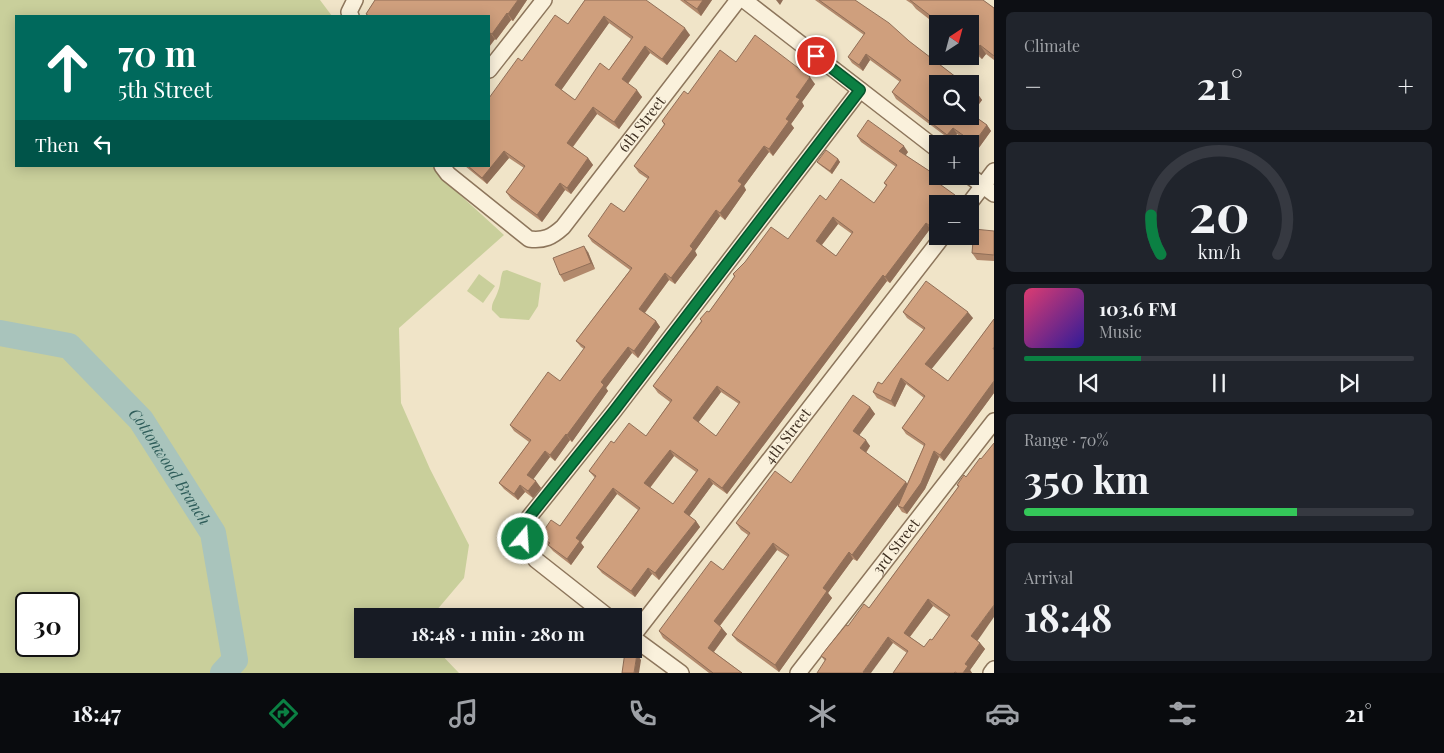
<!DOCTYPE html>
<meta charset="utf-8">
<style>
:root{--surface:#171b24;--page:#20242c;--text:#f1f3f6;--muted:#9ea1a6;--line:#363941;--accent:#0b8043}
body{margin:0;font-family:"Playfair Display",serif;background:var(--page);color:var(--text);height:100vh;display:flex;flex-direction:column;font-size:19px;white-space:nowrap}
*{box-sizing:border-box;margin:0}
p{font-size:16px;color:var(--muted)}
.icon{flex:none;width:28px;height:28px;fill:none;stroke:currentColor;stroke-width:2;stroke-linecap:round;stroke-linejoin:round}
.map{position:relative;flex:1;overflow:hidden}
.panel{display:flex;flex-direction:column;gap:12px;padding:12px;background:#0d0f14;width:450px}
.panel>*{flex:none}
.guide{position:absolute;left:15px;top:15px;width:475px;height:152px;border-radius:0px;box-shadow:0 2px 12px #0003;background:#00695c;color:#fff;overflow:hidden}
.needle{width:32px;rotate:36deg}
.fabs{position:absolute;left:929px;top:15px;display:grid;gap:10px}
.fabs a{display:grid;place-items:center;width:50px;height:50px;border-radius:0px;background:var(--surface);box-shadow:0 2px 12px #0003;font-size:25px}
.speed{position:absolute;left:15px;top:592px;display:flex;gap:10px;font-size:25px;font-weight:700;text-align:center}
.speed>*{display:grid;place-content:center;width:65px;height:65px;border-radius:50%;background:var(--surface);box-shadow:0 2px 12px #0003;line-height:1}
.speed .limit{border:2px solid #111;border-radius:8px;background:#fff;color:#111}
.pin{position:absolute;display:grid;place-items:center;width:42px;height:42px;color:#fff;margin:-21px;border:2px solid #fff;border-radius:50%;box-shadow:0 1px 5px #0007}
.me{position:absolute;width:55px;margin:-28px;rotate:18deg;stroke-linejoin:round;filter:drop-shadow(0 0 4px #0008)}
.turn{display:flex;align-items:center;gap:18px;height:105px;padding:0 20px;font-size:22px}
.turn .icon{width:65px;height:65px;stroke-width:2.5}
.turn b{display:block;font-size:35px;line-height:42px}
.then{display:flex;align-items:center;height:48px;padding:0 20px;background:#0003;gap:10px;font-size:19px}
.big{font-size:38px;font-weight:700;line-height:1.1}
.panel .widget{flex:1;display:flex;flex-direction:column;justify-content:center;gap:8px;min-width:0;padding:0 18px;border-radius:8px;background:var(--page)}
.panel .dial{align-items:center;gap:0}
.dial svg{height:130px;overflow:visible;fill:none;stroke:var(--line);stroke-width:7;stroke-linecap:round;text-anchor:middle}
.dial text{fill:var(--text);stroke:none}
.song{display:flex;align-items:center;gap:15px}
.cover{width:60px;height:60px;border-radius:8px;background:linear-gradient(135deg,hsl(340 70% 55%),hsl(250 70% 35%))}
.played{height:5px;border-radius:2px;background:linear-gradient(90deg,var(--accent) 30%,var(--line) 30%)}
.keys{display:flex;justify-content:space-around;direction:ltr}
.heat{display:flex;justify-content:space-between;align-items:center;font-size:28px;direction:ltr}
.charge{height:8px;border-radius:4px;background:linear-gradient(90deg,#34c759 70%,var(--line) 0)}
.trip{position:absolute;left:354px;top:608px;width:288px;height:50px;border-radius:0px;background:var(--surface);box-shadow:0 2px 12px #0003;font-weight:700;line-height:50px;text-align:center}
.dock{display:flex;height:80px;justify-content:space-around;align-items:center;background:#090b0e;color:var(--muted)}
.dock .icon{width:35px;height:35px}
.dock .selected{color:var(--accent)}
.dock b{font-size:22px;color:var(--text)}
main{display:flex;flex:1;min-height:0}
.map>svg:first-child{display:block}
</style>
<main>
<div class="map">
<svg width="994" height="673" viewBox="0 0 994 673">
<rect width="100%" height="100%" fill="#f0e4c8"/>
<g fill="#c9cf9b" fill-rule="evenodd">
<path d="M0,0H320L332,16H16V166H437L459,194L504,235L399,328L401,403L430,469L469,545L464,578L436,611V616H362V649H436L459,673H0ZM26,604H69V646H26Z"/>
<path d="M507,270L541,283L538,306L529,320L500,318L492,310C491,303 496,298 498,291C501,284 500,277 503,271Z"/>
<path d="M479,274L495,286L483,303L467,291Z"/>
</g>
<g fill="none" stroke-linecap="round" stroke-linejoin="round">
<path stroke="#a9c4bc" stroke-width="26" id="s1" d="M0,333L69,346L141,420L213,533L235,660L223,673"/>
<defs>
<g id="minor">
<path d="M744,0L938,150"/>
<path d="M351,16L349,12L355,0"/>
<path d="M489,70L544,0"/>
<path id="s2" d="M442,166L448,174L529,239C544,241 552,237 563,227L738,0"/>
<path d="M970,176L994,194"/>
<path d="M969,204L994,171"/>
<path d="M607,616L536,560L523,539L526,521L614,411L860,90"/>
<path id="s3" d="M681,673L632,637L943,236"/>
<path id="s4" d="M798,673L994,421"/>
<path d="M991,673L994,669"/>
</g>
</defs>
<use href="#minor" stroke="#8d765c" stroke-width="18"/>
<use href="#minor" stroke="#faf1dc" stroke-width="15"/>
</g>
<g fill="#b2896c" fill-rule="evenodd">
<path d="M375,0H527L513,21L511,20L496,40L495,39L489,47V16H367L366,14Z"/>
<path d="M585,0L690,35L667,65L650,53L628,84L642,97L619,129L597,114L573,147L588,158L593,165L571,194L565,190L542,222L511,199L506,192L524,168L509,158L487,184L465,166H489L522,61L568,24ZM609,23L631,39L609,70L575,100L561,90Z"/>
<path d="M680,0H712L701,16Z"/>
<path d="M815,0H855L977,93L982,100L972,114L987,125L991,131L978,149L957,134L952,141L896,99L892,92L900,82L870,60L863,71L852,63L848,57L864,35Z"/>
<path d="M906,0H983L994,8V60L986,54L982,59L970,50V24H938V26L916,9L912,4Z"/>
<path d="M736,62L815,84L802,102L804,106L791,124L794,128L773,156L769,152L744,186L746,190L725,220L720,216L695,251L697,255L675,284L669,280L645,313L656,321L660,327L638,358L632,353L606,388L608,391L572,442L570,440L555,461L550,457L533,479L541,488L533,498L525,492L518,500L504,489L499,483L529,442L514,431L510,425L560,381L584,349L581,347L576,341L630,270L592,242L588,236L624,212L648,179L639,173L634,166L664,125L662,121L688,94Z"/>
<path d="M857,136L908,152L905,155L937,176L942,182L940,184L960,202L938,204V229L934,232L930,229L890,283L887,281L727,494L713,484L689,516L696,521L700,527L659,580L652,574L635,597L602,573L597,567L638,510L617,494L581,543L584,547L571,565L553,551L548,545L545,542L540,536L560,526L595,478L589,471L614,443L646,436L670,402L658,393L653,386L701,321L700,319L709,312L734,277L733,274L788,239L826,200L874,203L886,186L884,183L896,167L861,142ZM838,224L852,234L836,256L822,245ZM721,392L739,404L716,436L698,423ZM674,456L696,472L673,504L650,488Z"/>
<path d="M838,159L840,162L832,174L820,165L817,162Z"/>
<path d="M994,231V261L977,260L972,253Z"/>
<path d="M588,252L595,269L564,282L560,275Z"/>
<path d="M903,312L973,318L931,369L948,381L994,319V393L944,461L939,457L925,489L907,514L902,512L898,506L899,503L857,561L853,559L828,593L832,598L779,672L737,641L732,635L788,557L777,550L720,626L727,634L714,652L742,673H709L663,638L659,631L723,570L748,535L741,530L736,523L791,483L870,407L875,414L859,435L870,446L866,453L907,484L924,446L906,434L902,428L924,398L906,384L895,407L877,398L873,392L882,384L924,330L907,318Z"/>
<path d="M964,475L977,641L980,643L985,649L970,670L972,673H893L907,653L893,643L825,661L821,656L848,626L869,608L958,487L957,485ZM933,606L949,617L932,640L924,647L910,637Z"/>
</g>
<g fill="#916f58">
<path d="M518,0H527L513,21L508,14Z"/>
<path d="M703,0H712L701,16L697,9Z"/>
<path d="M776,0H783L780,5Z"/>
<path d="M507,13L511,20L496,40L492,34Z"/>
<path d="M604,16L609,23L560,92L555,85Z"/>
<path d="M685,28L690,35L667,65L662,59Z"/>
<path d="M490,33L495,39L489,47V35Z"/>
<path d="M980,45L986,54L982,59L976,50Z"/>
<path d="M645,46L650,53L626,86L622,79Z"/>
<path d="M866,54L870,60L863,71L859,65Z"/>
<path d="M810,77L815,84L802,102L804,106L791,124L794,128L773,156L769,149L786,119L796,97Z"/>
<path d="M637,90L642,97L619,129L614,122Z"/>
<path d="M977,93L982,100L970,116V104Z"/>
<path d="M593,107L597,114L571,149L567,143Z"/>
<path d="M987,125L991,131L978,149L974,143Z"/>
<path d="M953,128L957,134L952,141L947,135Z"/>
<path d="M764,146L769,152L744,186L746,190L725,220L720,213L738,181Z"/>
<path d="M904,146L908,152L904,158L899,151Z"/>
<path d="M504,151L509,158L487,184L482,178Z"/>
<path d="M588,158L593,165L571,194L567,188Z"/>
<path d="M838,159L840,162L832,174L830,171Z"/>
<path d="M937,176L942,182L939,187L934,180Z"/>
<path d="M560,183L565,190L542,222L537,215Z"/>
<path d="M955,195L960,202L958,204H949Z"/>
<path d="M716,210L720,216L695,251L697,255L675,284L671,278L690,246Z"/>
<path d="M833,217L838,224L820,247L816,241Z"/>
<path d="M926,223L930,229L890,283L885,277Z"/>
<path d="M584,246L588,252L595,269L591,263Z"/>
<path d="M665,273L669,280L643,315L639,309Z"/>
<path d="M883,275L887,281L727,494L722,488Z"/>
<path d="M968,312L973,318L930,371L925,364Z"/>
<path d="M656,321L660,327L638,358L634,351Z"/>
<path d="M628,347L632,353L606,388L608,391L572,442L567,435L601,382Z"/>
<path d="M901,378L906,384L895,407L891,401Z"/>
<path d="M994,381V393L944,461L940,455Z"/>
<path d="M717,386L721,392L697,424L693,418Z"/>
<path d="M870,407L875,414L858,437L853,431Z"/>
<path d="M566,434L570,440L555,461L550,455Z"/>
<path d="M866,440L870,446L864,455L860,448Z"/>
<path d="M670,450L674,456L648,490L644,483Z"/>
<path d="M545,451L550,457L532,481L527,475Z"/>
<path d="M934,451L939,457L925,489L907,514L903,508Z"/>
<path d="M709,478L713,484L688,518L684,512Z"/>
<path d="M536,481L541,488L533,498L528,491Z"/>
<path d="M906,482L910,488L857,561L852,555Z"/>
<path d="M520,485L525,492L518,500L514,494Z"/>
<path d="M613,488L617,494L581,543L584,547L571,565L567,559L576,538Z"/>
<path d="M696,521L700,527L659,580L655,573Z"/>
<path d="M773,543L777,550L718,628L714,621Z"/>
<path d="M849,552L853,559L828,593L832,598L779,672L775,665L823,588Z"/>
<path d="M648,568L652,574L635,597L631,591Z"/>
<path d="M928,599L933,606L908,639L904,633Z"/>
<path d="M994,605V617L976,643L971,636Z"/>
<path d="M722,628L727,634L712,654L708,648Z"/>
<path d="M888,637L893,643L871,673H864L863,672Z"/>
<path d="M980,643L985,649L970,670L972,673H963L965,664Z"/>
<path d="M637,654L641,660L639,673H634Z"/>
</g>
<g fill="#cf9f7d" stroke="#916f58" fill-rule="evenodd">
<path d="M375,0H518L508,14L507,13L492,34L490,33L489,35V16H369L366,14Z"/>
<path d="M585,0H646L685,28L662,59L645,46L622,79L637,90L614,122L593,107L567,143L588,158L567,188L560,183L537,215L506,192L525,166L504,151L482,178L468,166H489V98L518,58L522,61L555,15L568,24ZM604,16L633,37L609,70L600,63L575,100L555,85Z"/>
<path d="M684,0H703L697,9Z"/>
<path d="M819,0H855L889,23L909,41L965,84H938V116H970V113L987,125L974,143L953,128L947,135L892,92L901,80L866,54L859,65L848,57L865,33Z"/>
<path d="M910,0H983L994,8V56L980,45L976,50L970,46V24H941Z"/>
<path d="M755,35L810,77L796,97L800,99L786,119L789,121L769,149L764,146L738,181L742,184L720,213L716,210L690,246L693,249L671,278L665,273L639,309L656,321L634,351L628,347L601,382L604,385L567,435L566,434L550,455L545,451L527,475L536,481L528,491L520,485L514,494L499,483L531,440L510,425L548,372L560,381L585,347L576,341L632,268L588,236L611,203L624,212L649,177L634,166L665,124L662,121L684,91L688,94L720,50L736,62Z"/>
<path d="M970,88L977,93L970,104Z"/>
<path d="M868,120L904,146L899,151L937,176L934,180L955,195L949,204H938V218L930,226L926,223L885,277L883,275L722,488L709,478L684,512L696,521L655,573L648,568L631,591L597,567L640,508L613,488L576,538L580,541L567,559L548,545L550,543L540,536L551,520L560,526L596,476L589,471L611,441L614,443L629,423L646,436L672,400L653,386L702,321L700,319L707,311L709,312L735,276L733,274L745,262L771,227L788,239L820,195L826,200L841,179L874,203L887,185L884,183L897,165L857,136ZM833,217L853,232L836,256L816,241ZM717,386L740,402L716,436L693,418ZM670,450L698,470L673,504L644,483Z"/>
<path d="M826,150L838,159L830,171L817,162Z"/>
<path d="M974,229L994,231V255L972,253Z"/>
<path d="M584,246L591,263L560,275L553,258Z"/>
<path d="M926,281L968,312L925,364L948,381L994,319V347L993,349H994V381L940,455L934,451L921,483L903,508L898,506L925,444L902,428L925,396L901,378L891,401L873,392L878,382L882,384L925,328L903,312Z"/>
<path d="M853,395L870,407L853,431L866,440L860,448L906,482L852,555L849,552L823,588L827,591L775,665L732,635L789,555L773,543L714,621L722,628L708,648L742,673H713L659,631L711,561L723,570L750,533L736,523L775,471L791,483Z"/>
<path d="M994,443V605L971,636L980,643L965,664L968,666L963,673H957L955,672L954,673H893L908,651L888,637L863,672L864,673H817L826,659L821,656L828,647L846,625L848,626L864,604L869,608L959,486L957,485L964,475L966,477L980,458L981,459ZM928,599L950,615L932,640L930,639L924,647L904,633Z"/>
<path d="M625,652L637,654L634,673H622Z"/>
</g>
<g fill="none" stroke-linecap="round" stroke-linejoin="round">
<defs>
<path id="route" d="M523,539L526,521L614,411L860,90L816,56"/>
</defs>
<use href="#route" stroke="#07532c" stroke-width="12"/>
<use href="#route" stroke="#0b8043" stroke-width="9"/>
</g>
<g text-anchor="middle" stroke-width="5" stroke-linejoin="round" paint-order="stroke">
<g font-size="15" fill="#3d2e20" stroke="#f7eed8">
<text dy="5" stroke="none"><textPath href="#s2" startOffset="281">6th Street</textPath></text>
<text dy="5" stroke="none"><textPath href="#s3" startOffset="315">4th Street</textPath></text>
<text dy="5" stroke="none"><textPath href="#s4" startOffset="160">3rd Street</textPath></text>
</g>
<g font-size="16" font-style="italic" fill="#2f5d5a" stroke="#f7eed8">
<text dy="6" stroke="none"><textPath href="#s1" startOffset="228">Cottonwood Branch</textPath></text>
</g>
</g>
</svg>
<div class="fabs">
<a><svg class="needle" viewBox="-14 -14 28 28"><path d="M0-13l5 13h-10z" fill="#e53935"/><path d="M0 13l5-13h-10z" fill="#9ea1a6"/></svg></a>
<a><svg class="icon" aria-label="search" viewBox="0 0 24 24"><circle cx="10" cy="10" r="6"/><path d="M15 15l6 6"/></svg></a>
<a>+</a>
<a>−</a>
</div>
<div class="speed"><div class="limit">30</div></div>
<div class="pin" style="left:816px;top:56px;background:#d93025"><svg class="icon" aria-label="arrive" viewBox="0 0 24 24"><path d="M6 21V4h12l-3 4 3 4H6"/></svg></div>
<svg class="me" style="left:523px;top:539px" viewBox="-20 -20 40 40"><circle r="17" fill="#0b8043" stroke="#fff" stroke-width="3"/><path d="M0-11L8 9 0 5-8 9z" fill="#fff"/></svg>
<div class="trip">18:48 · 1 min · 280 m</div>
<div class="guide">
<div class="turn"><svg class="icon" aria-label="ahead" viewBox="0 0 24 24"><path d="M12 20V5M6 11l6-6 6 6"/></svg><div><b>70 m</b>5th Street</div></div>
<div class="then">Then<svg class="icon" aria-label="left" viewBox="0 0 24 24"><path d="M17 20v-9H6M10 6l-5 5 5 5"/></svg></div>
</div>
</div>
<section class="panel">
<div class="widget"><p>Climate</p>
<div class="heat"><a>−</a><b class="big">21°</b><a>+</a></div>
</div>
<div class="widget dial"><svg viewBox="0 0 100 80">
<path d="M14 69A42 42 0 1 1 86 69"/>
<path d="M14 69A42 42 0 0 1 8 45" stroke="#0b8043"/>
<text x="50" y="56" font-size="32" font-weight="700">20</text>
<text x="50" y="72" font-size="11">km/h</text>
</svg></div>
<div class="widget">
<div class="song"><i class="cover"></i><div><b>103.6 FM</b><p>Music</p></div></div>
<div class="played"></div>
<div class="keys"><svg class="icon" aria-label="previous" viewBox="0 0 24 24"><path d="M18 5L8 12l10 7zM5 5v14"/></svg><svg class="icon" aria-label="pause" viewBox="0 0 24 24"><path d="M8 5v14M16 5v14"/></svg><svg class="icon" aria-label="next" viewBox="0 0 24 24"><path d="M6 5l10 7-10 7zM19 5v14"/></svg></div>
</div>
<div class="widget"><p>Range · 70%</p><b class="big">350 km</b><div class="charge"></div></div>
<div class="widget"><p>Arrival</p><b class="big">18:48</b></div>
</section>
</main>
<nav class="dock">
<b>18:47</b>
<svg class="icon selected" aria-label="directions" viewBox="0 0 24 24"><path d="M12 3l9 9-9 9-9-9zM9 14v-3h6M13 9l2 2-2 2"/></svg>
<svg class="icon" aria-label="music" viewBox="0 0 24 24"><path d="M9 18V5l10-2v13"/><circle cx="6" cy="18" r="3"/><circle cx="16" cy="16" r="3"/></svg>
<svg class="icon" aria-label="phone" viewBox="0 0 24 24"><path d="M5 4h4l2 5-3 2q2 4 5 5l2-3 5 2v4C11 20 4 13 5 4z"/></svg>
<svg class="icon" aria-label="climate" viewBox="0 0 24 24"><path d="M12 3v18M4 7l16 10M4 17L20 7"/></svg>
<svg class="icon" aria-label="car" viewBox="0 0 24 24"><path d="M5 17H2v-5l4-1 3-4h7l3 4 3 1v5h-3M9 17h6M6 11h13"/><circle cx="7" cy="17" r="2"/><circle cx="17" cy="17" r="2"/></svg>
<svg class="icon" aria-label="filters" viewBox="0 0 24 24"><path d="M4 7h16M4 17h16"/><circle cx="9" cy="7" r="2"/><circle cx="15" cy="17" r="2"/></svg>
<b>21°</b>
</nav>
